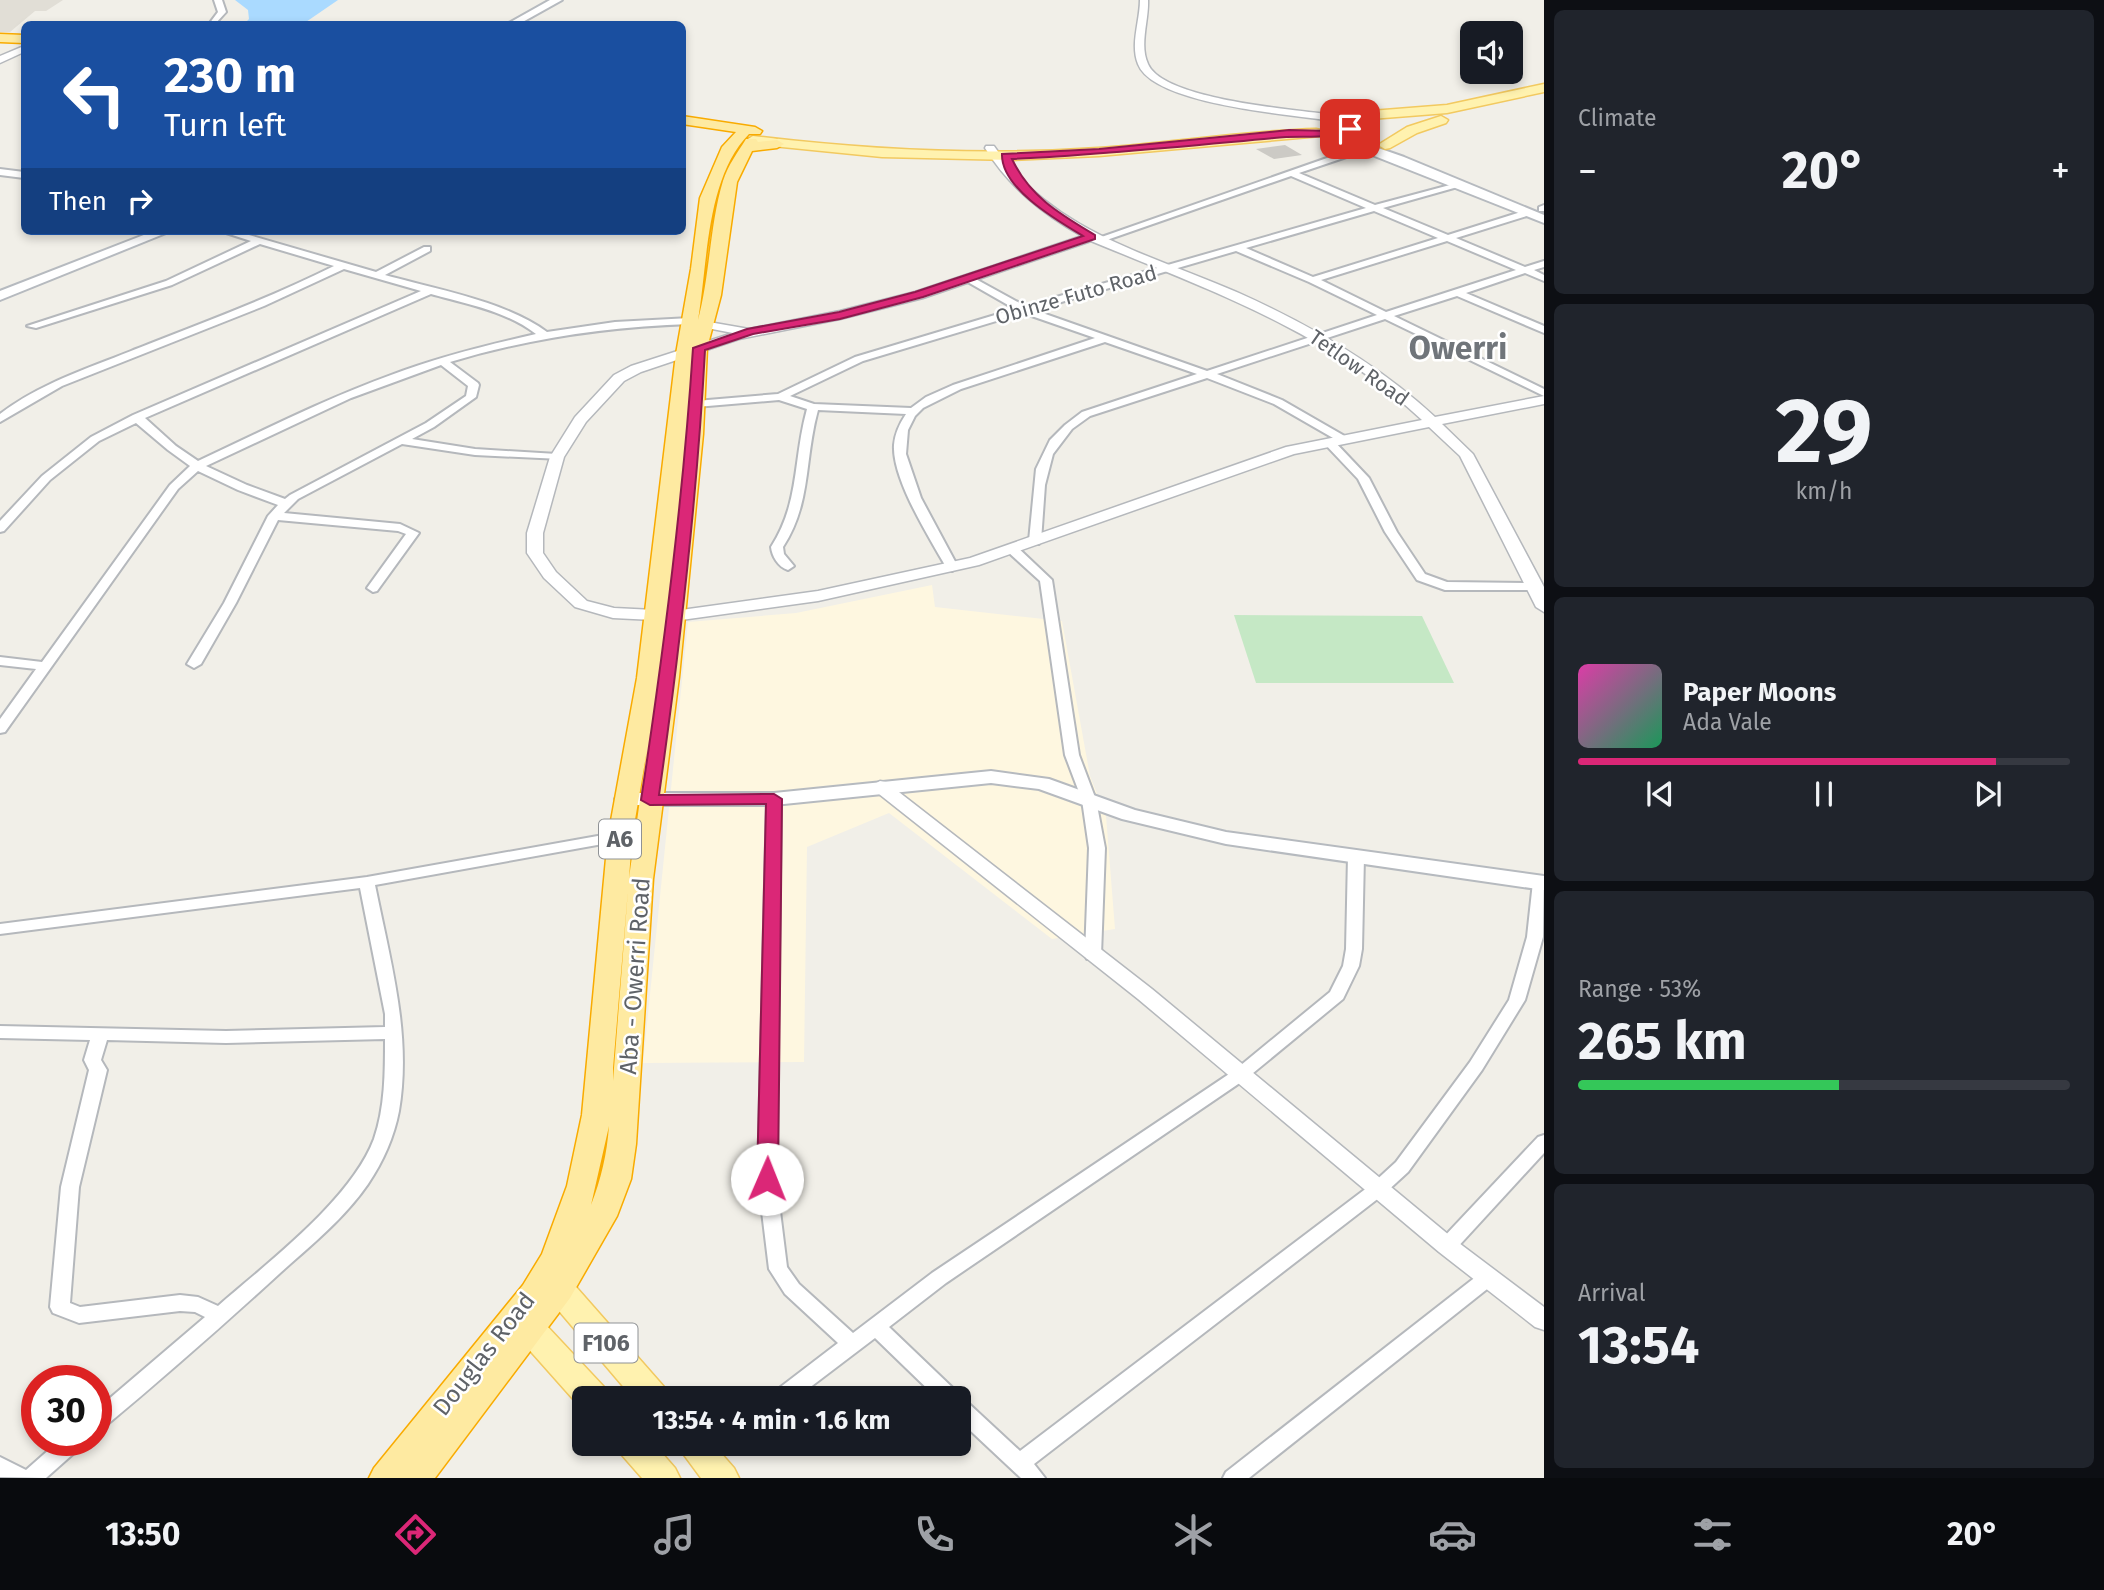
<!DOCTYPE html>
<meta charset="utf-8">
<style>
:root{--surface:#171b24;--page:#20242c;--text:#f1f3f6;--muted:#9ea1a6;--line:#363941;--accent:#db2777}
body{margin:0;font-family:"Fira Sans",sans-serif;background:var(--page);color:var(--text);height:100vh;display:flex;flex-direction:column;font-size:26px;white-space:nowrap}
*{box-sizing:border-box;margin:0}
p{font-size:23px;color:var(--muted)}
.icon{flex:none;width:38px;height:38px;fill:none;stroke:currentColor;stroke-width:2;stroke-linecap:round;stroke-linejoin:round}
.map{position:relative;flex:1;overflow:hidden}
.panel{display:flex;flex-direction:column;gap:10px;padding:10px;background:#0d0f14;width:560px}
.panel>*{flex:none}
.banner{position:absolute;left:21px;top:21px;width:665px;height:214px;border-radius:10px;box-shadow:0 4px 10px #0003;background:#1a4fa0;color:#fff;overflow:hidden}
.controls{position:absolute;left:1460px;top:21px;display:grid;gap:14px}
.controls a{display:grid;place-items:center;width:63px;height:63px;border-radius:10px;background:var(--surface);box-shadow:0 4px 10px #0003;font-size:35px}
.speed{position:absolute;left:21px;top:1365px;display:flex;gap:14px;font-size:35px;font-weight:700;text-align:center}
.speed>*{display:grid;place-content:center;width:91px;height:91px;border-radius:50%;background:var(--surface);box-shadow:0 4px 10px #0003;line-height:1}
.speed .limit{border:10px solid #d22;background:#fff;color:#111}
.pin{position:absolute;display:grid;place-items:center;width:60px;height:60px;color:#fff;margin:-30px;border-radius:14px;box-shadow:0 4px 10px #0006}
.me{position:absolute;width:77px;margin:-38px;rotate:1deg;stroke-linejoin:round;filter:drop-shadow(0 0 5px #0008)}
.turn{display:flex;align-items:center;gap:24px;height:147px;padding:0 28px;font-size:32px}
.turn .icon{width:91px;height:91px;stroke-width:2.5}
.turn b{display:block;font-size:49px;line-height:60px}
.then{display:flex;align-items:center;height:66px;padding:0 28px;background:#0003;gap:14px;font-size:26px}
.big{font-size:52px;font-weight:700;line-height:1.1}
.panel .card{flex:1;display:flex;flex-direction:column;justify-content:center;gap:10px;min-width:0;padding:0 24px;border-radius:10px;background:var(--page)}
.panel .dial{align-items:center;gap:0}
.dial b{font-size:91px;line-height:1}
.song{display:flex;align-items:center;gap:21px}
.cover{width:84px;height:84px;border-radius:10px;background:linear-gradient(135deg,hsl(320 70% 55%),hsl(150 70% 35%))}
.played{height:7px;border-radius:4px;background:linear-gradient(90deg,var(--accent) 85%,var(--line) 85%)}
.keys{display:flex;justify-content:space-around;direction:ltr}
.heat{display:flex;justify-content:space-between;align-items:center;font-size:38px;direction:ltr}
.charge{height:10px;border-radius:5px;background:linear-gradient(90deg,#34c759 53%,var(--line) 0)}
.trip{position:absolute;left:572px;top:1386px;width:399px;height:70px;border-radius:10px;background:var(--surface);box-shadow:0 4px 10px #0003;font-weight:700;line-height:70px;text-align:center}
.dock{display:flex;height:112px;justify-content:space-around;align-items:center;background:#090b0e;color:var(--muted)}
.dock .icon{width:49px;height:49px}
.dock .selected{color:var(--accent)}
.dock b{font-size:32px;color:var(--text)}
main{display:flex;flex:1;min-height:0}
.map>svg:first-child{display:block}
</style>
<main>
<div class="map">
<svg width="1544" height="1478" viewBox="0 0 1544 1478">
<rect width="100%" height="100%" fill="#f1efe8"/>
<path fill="#fef7e0" d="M932,585L935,607L1062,621L1090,776L1106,816L1115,929L1052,939L889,813L807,847L804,1062L643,1063L688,622L796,613Z"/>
<path fill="#e1ded6" d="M0,0H63L46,11H35L10,32H0Z"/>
<path fill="#c5e8c5" d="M1234,615L1422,616L1454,683H1256Z"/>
<path fill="#aadaff" d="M235,0H338L303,24H244L249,19L248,10Z"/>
<path fill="#cccac5" d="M1285,145L1302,155L1274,159L1256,149Z"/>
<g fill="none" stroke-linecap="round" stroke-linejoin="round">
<defs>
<g id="minor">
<path d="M214,0H222L226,12L215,24H209L218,12Z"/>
<path d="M1367,144L1370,145V149L1299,173L1375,205L1461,182V186L1383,208L1448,235L1524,211H1530V215L1456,238L1525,267L1544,261V267L1534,270L1544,275V281L1525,273L1466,293L1544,326V333L1457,296L1394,316L1544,389V396L1385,319L1217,374L1282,400L1348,438V442H1340L1274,404L1207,378L1090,416L1072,429L1053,454L1045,485L1041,541L1039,544H1031L1029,541L1036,469L1050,440L1065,425L1082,412L1197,374L1105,342L961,389L923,408L915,416L908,430L906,454L921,498L958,567L952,571L946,567C929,537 892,479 894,445C895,433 900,423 906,414L818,410C804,460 812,502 783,547L784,554L794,566L788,570C778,567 772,556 771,547C800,502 793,459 807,409L779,400L696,407L691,404L696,401L778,394L855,357L1015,309L966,281V277H972L1025,306L1366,208L1291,176L1101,242L1093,240ZM1374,211L1438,238L1313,277L1246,248ZM1447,241L1516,270L1386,312L1321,280ZM1236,251L1309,282L1377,315L1207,371L1034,310ZM1023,313L1095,338L953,385L926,397L911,408L814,404L790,396L863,361Z"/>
<path d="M0,169L24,172V178L0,175Z"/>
<path d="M1544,205V211H1539V207Z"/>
<path d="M220,231H235L376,272L424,247H430V251L385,275C435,289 505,301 547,332L615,322L690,318L695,321L690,324C608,327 529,338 450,362L478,383L479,385L476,397L434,427L412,439L475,449L557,454L563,457L561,459L475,455L402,444L298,499L284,513L400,524L419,533L377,591L373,592L367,588L406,534L398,531L278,520L236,603L201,664L194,668L187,664L224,603L268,516L278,505L238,490L198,471L178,489L5,732L0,733V719L36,669L0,665V657L42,662L170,485L190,466L168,450L136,423L99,441L50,480L4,531L0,532V521L42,476L91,437L133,415L421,291L344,269L264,306L62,386L0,422V414C39,384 86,369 131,351C199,324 268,299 334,266L260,244L172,285L36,328L27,326L166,281L251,241ZM431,294C467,304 506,311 536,334C487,345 438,357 391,375C325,399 262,431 198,461L176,446L145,418ZM441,365L468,386L466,396L426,423L290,495L285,499L247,485L206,466L351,398Z"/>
<path d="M1329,439L1333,440L1369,478L1397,532L1425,574L1447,582L1536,583L1542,587L1540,590H1445L1417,580L1385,532L1358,479L1323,442Z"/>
<path d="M1012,545L1016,546L1052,580L1079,755L1096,800L1105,848L1101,955L1099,959H1087L1085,955L1089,848L1082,800L1065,755L1040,581L1008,552L1006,549Z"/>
<path d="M774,795L781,799L776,1179L787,1267L799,1284L853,1333L932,1273L1235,1070L1330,992L1343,966L1346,949L1348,856L1356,851L1364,856L1362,949L1359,966L1343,999L1247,1078L946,1283L889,1327L957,1392L960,1399L966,1401L1020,1451L1372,1184L1396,1162L1470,1062L1509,1000L1527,937L1533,882L1541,877L1544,878L1543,937L1525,1000L1482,1070L1408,1172L1384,1194L1034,1464L1045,1478H1021L959,1420V1398H937L875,1338L796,1398H771L774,1392L838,1343L785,1294L769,1269L758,1179L767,799Z"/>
<path d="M620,832L627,837L625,840L375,885C390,960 412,1035 399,1111C394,1137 383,1162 368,1184C344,1219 310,1246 279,1274C221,1327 163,1378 103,1428L96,1431V1410L205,1317L195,1312L180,1311L79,1323L53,1313L50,1307L61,1187L89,1070L84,1060L90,1040L0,1038V1026L226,1031L385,1027V1014L360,888L0,934V924L367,877ZM385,1039C385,1073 385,1107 374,1139C351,1200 267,1263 218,1306L198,1297L180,1295L80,1307L70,1303L79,1187L107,1070L101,1060L107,1040L226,1043Z"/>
<path d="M1544,1135V1153L1454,1251L1447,1253L1440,1251L1438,1246L1440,1241L1538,1137Z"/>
<path d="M1489,1269L1496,1272L1498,1277L1496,1282L1249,1478H1223L1226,1472L1482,1272Z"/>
<path d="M60,1440H85L82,1446L46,1478L0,1477V1457L26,1470Z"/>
<path d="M706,1444H731C725,1456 710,1468 697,1463L694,1457L697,1451Z"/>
</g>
<g id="tertiary">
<path d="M1140,0H1148C1149,20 1139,45 1148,64C1163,99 1289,109 1325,114L1330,117L1325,120C1286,114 1153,104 1138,64C1130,44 1140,21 1140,0Z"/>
<path d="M24,46V52L0,63V56Z"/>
<path d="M986,146H994C1051,232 1150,254 1239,293C1310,325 1378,364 1435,417L1544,396V404L1442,424L1473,454L1544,587V612L1536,607L1460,456L1429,427L1294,454L979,565L818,601L674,621L613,618L575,607L544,578L527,553V533L550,457L575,417L614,375L631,366L733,333L686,324V318L749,329L840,311L915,292L1082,236C1042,213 1009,187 985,148ZM1091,241C1207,289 1329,332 1422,420L1286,447L970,558L818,591L674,611L614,608L587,601L556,572L543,553V533L564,457L586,422L624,381L641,372L739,339L840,319L923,298Z"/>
<path d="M880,781L886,782L1152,989L1455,1240L1544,1307V1330L1535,1327L1439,1252L1138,999L874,790L871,786Z"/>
</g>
<g id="secondary">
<path d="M550,0H562L519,24H507Z"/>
<path d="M1324,132H1332L1404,157L1544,215V223L1324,136Z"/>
<path d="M154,231H171L0,300V291Z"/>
<path d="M991,771L1049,779L1135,810L1226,832L1544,876V890L1226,844L1122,819L1039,789L991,783L774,805H625L618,803L615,799L618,795L625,793H774Z"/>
</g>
<g id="primary">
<path d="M1544,84V92L1447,113L1333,122L1326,118L1333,114L1447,105Z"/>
<path d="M1441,116L1448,120L1446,123L1417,133L1390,148L1385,149L1378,145L1407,127Z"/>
<path d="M1316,129L1321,130V136L1099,156L1012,160L882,157L753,144L746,140L753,136C868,150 983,156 1098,148C1171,143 1243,131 1316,129Z"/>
<path d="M546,1266L557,1269L570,1280L665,1388L669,1398H633L548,1298L535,1287L531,1278L535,1269Z"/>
<path d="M520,1305L531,1309L605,1388L609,1398H584V1409L581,1408L509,1327L504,1318L509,1309Z"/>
<path d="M616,1444H654L675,1468L680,1478H642L621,1454Z"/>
<path d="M676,1444H713L734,1468L739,1478H701Z"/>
</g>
<g id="trunk">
<path d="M0,34L24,35V43L0,42Z"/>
<path d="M682,116L755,127L762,131L760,134H749C706,178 708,260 698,320C710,275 710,223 723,181C728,165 738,152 746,139H756L758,142L777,140L784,144L777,148L752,151L737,182L721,295L707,348L703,434L679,677L653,879L636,1144L631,1179L617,1216L570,1298L435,1478H369L374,1468L523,1285L542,1254L567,1186L582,1115L608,837L637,678L676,354L691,269L700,198L722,147L736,132L682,124ZM647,750L629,878L632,837ZM628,890L613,1081V1068ZM609,1126C607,1154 601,1179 591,1205Z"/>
</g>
</defs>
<use href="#minor" stroke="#b5b8bc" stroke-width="4"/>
<use href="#tertiary" stroke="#b5b8bc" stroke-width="3"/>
<use href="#secondary" stroke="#b6babf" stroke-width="4"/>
<use href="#primary" stroke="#f2c960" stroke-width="3"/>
<use href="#trunk" stroke="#f9ab00" stroke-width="3"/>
<use href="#minor" fill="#fff" fill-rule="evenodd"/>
<use href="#tertiary" fill="#fff" fill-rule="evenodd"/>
<use href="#secondary" fill="#fff" fill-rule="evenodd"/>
<use href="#primary" fill="#fff2af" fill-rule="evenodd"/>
<use href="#trunk" fill="#feeaa1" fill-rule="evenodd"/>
</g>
<path fill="#db2777" stroke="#8e194d" stroke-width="2" d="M1350,126L1354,127V131C1328,140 1301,135 1274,138C1187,146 1100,155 1012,159C1030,197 1060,214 1095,235V239L923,297L840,319L753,334L705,350C697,499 680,647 659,795L774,794L782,799L778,1179L775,1184L767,1186L760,1184L757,1179L766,804L650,805L641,800C664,650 683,500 693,348L747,329L839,312L915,292L1083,236C1056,220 1001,188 1002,154L1099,149L1289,130L1335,131Z"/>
<g text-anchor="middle" stroke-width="5" stroke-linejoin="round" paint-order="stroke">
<g font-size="21" fill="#5f6368" stroke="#fff">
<text transform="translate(1076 295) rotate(-16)" y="7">Obinze Futo Road</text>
<text transform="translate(1359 368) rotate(35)" y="7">Tetlow Road</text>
</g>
<g fill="#fff" stroke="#8f9295" stroke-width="2">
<rect x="599" y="819.5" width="42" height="39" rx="5"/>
<rect x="574.5" y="1323.5" width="63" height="39" rx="5"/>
</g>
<g font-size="23" font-weight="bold" fill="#5f6368">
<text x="620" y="847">A6</text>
<text x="606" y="1351">F106</text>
</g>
<g font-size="24" fill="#5f6368" stroke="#fff">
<text transform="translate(635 976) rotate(-86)" y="8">Aba - Owerri Road</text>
<text transform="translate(484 1354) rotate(-52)" y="8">Douglas Road</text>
</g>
<g font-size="32" font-weight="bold" fill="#70757a" stroke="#fff">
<text x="1458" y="359">Owerri</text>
</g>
</g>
</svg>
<div class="controls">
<a><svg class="icon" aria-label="sound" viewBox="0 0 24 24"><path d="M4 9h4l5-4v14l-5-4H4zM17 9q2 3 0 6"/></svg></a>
</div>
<div class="speed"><div class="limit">30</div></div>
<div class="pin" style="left:1350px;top:129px;background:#d93025"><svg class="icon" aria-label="arrive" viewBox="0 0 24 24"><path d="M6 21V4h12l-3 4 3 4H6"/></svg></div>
<svg class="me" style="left:767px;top:1179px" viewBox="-20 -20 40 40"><circle r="19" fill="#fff"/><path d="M0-13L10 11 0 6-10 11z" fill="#db2777"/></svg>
<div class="trip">13:54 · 4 min · 1.6 km</div>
<div class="banner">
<div class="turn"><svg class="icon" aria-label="left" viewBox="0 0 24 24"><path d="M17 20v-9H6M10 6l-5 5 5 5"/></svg><div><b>230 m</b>Turn left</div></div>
<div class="then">Then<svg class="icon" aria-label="right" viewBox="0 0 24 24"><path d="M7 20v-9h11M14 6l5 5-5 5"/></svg></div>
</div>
</div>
<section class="panel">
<div class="card"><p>Climate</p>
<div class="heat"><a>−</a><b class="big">20°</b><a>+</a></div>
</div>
<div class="card dial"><b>29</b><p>km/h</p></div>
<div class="card">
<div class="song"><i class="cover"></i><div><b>Paper Moons</b><p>Ada Vale</p></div></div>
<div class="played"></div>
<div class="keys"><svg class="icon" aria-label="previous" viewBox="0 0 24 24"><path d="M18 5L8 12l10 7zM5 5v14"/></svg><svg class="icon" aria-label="pause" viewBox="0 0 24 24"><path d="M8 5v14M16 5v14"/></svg><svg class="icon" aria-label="next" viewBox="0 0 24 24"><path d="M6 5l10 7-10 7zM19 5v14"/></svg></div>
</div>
<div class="card"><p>Range · 53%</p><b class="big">265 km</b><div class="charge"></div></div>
<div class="card"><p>Arrival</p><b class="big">13:54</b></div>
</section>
</main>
<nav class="dock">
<b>13:50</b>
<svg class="icon selected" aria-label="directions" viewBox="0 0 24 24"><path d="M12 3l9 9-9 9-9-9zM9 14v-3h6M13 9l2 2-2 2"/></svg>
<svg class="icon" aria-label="music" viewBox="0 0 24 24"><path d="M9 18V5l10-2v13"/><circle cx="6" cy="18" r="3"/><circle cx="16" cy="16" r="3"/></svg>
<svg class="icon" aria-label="phone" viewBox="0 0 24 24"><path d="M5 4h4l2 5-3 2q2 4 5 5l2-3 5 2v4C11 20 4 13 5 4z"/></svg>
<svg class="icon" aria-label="climate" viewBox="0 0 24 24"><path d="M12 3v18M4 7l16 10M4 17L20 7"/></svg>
<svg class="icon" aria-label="car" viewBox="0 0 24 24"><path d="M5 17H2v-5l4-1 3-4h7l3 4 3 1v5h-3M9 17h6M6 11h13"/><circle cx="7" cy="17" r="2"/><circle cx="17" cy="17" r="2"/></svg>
<svg class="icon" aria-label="filters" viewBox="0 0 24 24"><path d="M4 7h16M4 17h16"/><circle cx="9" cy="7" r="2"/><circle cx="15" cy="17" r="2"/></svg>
<b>20°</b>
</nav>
